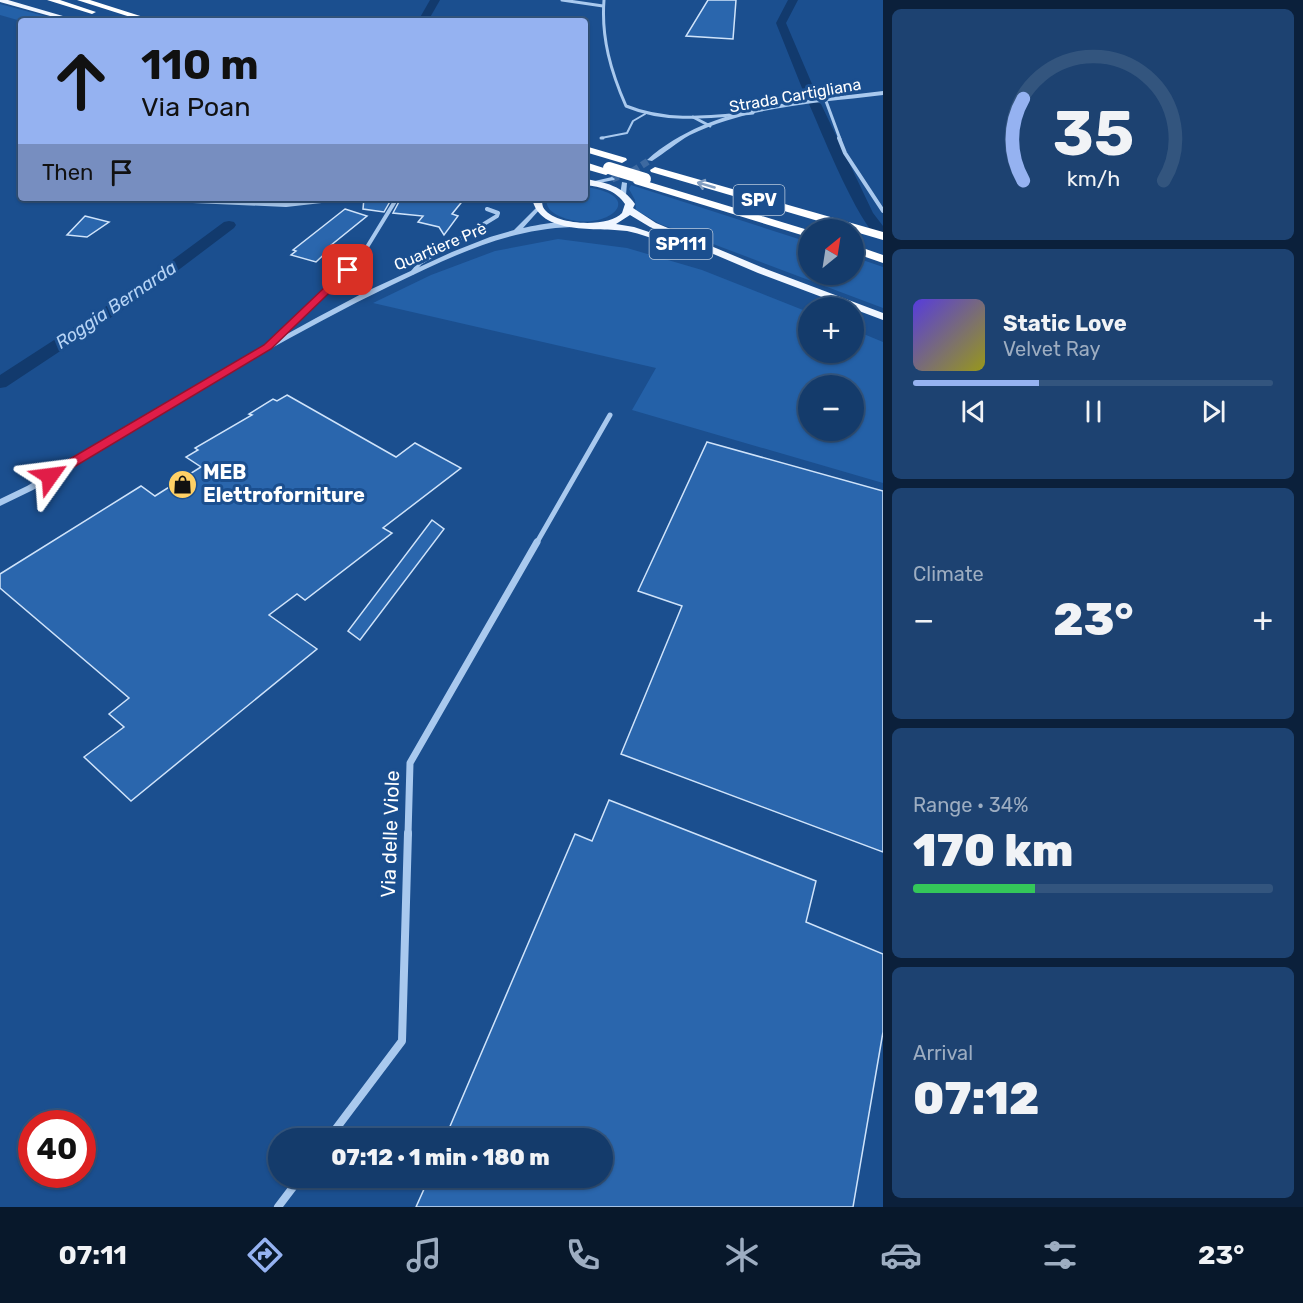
<!DOCTYPE html>
<meta charset="utf-8">
<style>
:root{--surface:#143b6b;--page:#1d4271;--text:#f1f3f6;--muted:#9dadc1;--line:#33557e;--accent:#95b2f1}
body{margin:0;font-family:Rubik,sans-serif;background:var(--page);color:var(--text);height:100vh;display:flex;flex-direction:column;font-size:22px;white-space:nowrap}
*{box-sizing:border-box;margin:0}
p{font-size:20px;color:var(--muted)}
.icon{flex:none;width:33px;height:33px;fill:none;stroke:currentColor;stroke-width:2;stroke-linecap:round;stroke-linejoin:round}
.map{position:relative;flex:1;overflow:hidden}
.panel{display:flex;flex-direction:column;gap:9px;padding:9px;background:#0b203b;width:420px}
.panel>*{flex:none}
.banner{position:absolute;left:18px;top:18px;width:570px;height:183px;border-radius:6px;box-shadow:0 2px 4px #0004,0 0 0 2px var(--line);background:#95b2f1;color:#111;overflow:hidden}
.needle{width:39px;rotate:30deg}
.tools{position:absolute;left:798px;top:219px;display:grid;gap:12px}
.tools a{display:grid;place-items:center;width:66px;height:66px;border-radius:50%;background:var(--surface);box-shadow:0 2px 4px #0004,0 0 0 2px var(--line);font-size:30px}
.speed{position:absolute;left:18px;top:1110px;display:flex;gap:12px;font-size:30px;font-weight:700;text-align:center}
.speed>*{display:grid;place-content:center;width:78px;height:78px;border-radius:50%;background:var(--surface);box-shadow:0 2px 4px #0004,0 0 0 2px var(--line);line-height:1}
.speed .limit{border:9px solid #d22;background:#fff;color:#111}
.pin{position:absolute;display:grid;place-items:center;width:51px;height:51px;color:#fff;margin:-26px;border-radius:12px;box-shadow:0 3px 9px #0006}
.me{position:absolute;width:66px;margin:-33px;rotate:59deg;stroke-linejoin:round;filter:drop-shadow(0 0 4px #0008)}
.turn{display:flex;align-items:center;gap:21px;height:126px;padding:0 24px;font-size:27px}
.turn .icon{width:78px;height:78px;stroke-width:2.5}
.turn b{display:block;font-size:42px;line-height:51px}
.then{display:flex;align-items:center;height:57px;padding:0 24px;background:#0003;gap:12px;font-size:22px}
.big{font-size:45px;font-weight:800;line-height:1.1}
.panel .widget{flex:1;display:flex;flex-direction:column;justify-content:center;gap:9px;min-width:0;padding:0 21px;border-radius:9px;background:var(--page)}
.panel .dial{align-items:center;gap:0}
.dial svg{height:156px;overflow:visible;fill:none;stroke:var(--line);stroke-width:7;stroke-linecap:round;text-anchor:middle}
.dial text{fill:var(--text);stroke:none}
.song{display:flex;align-items:center;gap:18px}
.cover{width:72px;height:72px;border-radius:9px;background:linear-gradient(135deg,hsl(250 70% 55%),hsl(60 70% 35%))}
.played{height:6px;border-radius:3px;background:linear-gradient(90deg,var(--accent) 35%,var(--line) 35%)}
.keys{display:flex;justify-content:space-around;direction:ltr}
.heat{display:flex;justify-content:space-between;align-items:center;font-size:33px;direction:ltr}
.charge{height:9px;border-radius:4px;background:linear-gradient(90deg,#34c759 34%,var(--line) 0)}
.trip{position:absolute;left:268px;top:1128px;width:345px;height:60px;border-radius:30px;background:var(--surface);box-shadow:0 2px 4px #0004,0 0 0 2px var(--line);font-weight:800;line-height:60px;text-align:center}
.menu{display:flex;height:96px;justify-content:space-around;align-items:center;background:#08182b;color:var(--muted)}
.menu .icon{width:42px;height:42px}
.menu .current{color:var(--accent)}
.menu b{font-size:27px;color:var(--text)}
main{display:flex;flex:1;min-height:0}
.map>svg:first-child{display:block}
</style>
<main>
<div class="map">
<svg width="883" height="1207" viewBox="0 0 883 1207">
<rect width="100%" height="100%" fill="#1b4f8f"/>
<g fill="#2461a8" fill-rule="evenodd">
<path d="M0,4L63,21H21L0,15Z"/>
<path d="M631,185L808,242V274H854V257L883,267V308L660,224L636,210L635,200L629,189Z"/>
<path d="M585,187C653,196 603,236 559,216C551,212 545,207 547,198H585Z"/>
<path d="M558,239L627,248L702,270L808,312V352H854V330L883,342V483L632,410L656,368L373,303L431,275L495,251ZM808,386H854V430H808Z"/>
</g>
<g fill="none" stroke-linecap="round" stroke-linejoin="round">
<g fill="#123a6d" fill-rule="evenodd">
<path d="M430,0H440L428,21H418Z"/>
<path d="M788,0H798L786,23L818,98L816,101L821,104L873,213L883,226V240C862,235 820,128 809,104L811,101L806,98L776,23Z"/>
<path d="M229,221L234,222L236,225L234,228L148,293L6,387L0,388V375L136,287L224,222Z"/>
</g>
</g>
<g fill="#2a66ad" stroke="#cfe3fa" stroke-width="1.5">
<path d="M708,0H736L733,39L686,36Z"/>
<path d="M364,198H392L384,212L363,209Z"/>
<path d="M401,198H465L452,214L458,216L444,235L439,227L418,222L423,216L393,213Z"/>
<path d="M345,209L367,216L330,246H333L316,262L291,255L296,251L293,250Z"/>
<path d="M85,216L109,222L87,237L67,235Z"/>
<path d="M287,395L396,457L415,443L461,468L383,528L392,533L305,600L297,594L269,615L317,649L131,801L84,757L124,727L109,714L129,698L0,588V574L141,486L155,496L201,467L186,457L198,450L195,448L252,415L249,414L273,399L277,401Z"/>
<path d="M707,442L883,491V852L621,754L682,606L638,591Z"/>
<path d="M432,520L444,529L360,640L348,631Z"/>
<path d="M609,800L816,881L806,922L883,954V1032L853,1207H416L429,1178H603V1138H445L575,834L592,841Z"/>
</g>
<g fill="none" stroke-linecap="round" stroke-linejoin="round">
<path stroke="#3d69a0" stroke-width="7" stroke-dasharray="7 4" stroke-linecap="butt" d="M612,179L633,171L650,160"/>
<path stroke="#a9c9ee" stroke-width="2" d="M601,138L627,133L633,121L645,114"/>
<path stroke="#a9c9ee" stroke-width="3" d="M601,138H603"/>
<g stroke="#a9c9ee" stroke-width="3">
<path d="M562,0L603,6"/>
<path d="M604,0C601,38 611,72 626,106C667,123 709,117 753,113"/>
<path d="M826,101L840,139"/>
<path d="M693,117L710,126"/>
</g>
<g stroke="#a9c9ee" stroke-width="4">
<path d="M839,138L845,153L883,211"/>
<path d="M94,200H170L286,205L348,198"/>
<path d="M412,273L420,263L497,216L498,213L487,209"/>
<path d="M301,316L364,252L397,198"/>
</g>
<g stroke="#a9c9ee" stroke-width="5">
<path d="M269,346L302,315"/>
<path d="M536,544L610,415"/>
</g>
<path stroke="#a9c9ee" stroke-width="7" d="M408,835L410,763L537,542"/>
<g stroke="#a9c9ee" stroke-width="8">
<path d="M329,1138L402,1041L408,833"/>
<path d="M278,1207L300,1178"/>
</g>
<g fill="#a9c9ee" fill-rule="evenodd">
<path d="M883,91V95C819,103 749,106 690,135C677,142 665,153 652,161L647,160C710,104 803,101 883,91Z"/>
<path d="M612,177L615,179L614,180L589,185L586,183Z"/>
<path d="M622,182L627,183L626,195L623,197L620,195Z"/>
<path d="M538,206L541,208L523,228C536,225 564,219 575,225L572,227C507,229 450,257 392,285C268,345 151,419 33,490L0,506V499L27,486L218,372L316,318L365,292L452,252L490,237L514,230Z"/>
</g>
<g fill="#f0f6ff" fill-rule="evenodd">
<path d="M0,0H8L80,21H68L0,2Z"/>
<path d="M585,179C605,182 623,186 635,204L633,208L656,223L766,269L883,313V320L758,273L650,227L630,215L616,224L634,227L673,240L668,243C654,239 641,234 627,231C598,227 539,236 532,198H542C542,201 542,204 543,207C553,226 609,228 622,213C623,210 624,207 625,204C616,190 601,187 585,185Z"/>
</g>
<g fill="#fff" fill-rule="evenodd">
<path d="M47,0H60L96,12L92,14Z"/>
<path d="M77,0H90L156,21H143Z"/>
<path d="M585,146L626,158L627,160L622,163L585,152Z"/>
<path d="M585,162L610,170L611,172L606,175L585,169Z"/>
<path d="M655,167L883,232V240L651,172L650,170Z"/>
<path d="M639,179L808,230V237L635,184L633,182Z"/>
<path d="M854,245L883,255V263L854,253Z"/>
</g>
<path stroke="#fff" stroke-width="12" d="M609,168L645,179"/>
</g>
<defs><path id="oneway-shaft" d="M-6 0H5M1.5-3L5.5 0L1.5 3" fill="none" stroke-width="1.6" stroke-linecap="round" stroke-linejoin="round" transform="scale(1.5)"/></defs>
<use stroke="#829ec1" href="#oneway-shaft" transform="translate(706 185) rotate(-164)"/>
<path fill="#e11d48" stroke="#92132f" stroke-width="1.5" d="M345,268L353,270L271,349L54,479H46V473L264,345Z"/>
<defs>
<symbol id="shop-disc" viewBox="-11 -11 22 22"><circle r="9.5" fill="#ffd166" stroke="#1b4f8f"/><path d="M-5-2.5h2.3a2.7 3.5 0 0 1 5.4 0H5L5.5 6h-11ZM-1.5-2.5h3a1.5 2.3 0 0 0-3 0Z" fill="#111"/></symbol>
</defs>
<g fill-rule="evenodd">
<use href="#shop-disc" x="166" y="468" width="33" height="33"/>
</g>
<g text-anchor="middle" stroke-width="6" stroke-linejoin="round" paint-order="stroke">
<g font-size="16" fill="#fff" stroke="#1b4f8f">
<text transform="translate(795 95) rotate(-10)" y="6">Strada Cartigliana</text>
<text transform="translate(440 246) rotate(-23)" y="6">Quartiere Prè</text>
</g>
<g fill="#1b4f8f" stroke="#bbcadd" stroke-width="1.5">
<rect x="733.5" y="185" width="51" height="30" rx="4.5"/>
<rect x="649.5" y="229" width="63" height="30" rx="4.5"/>
</g>
<g font-size="18" font-weight="bold" fill="#fff">
<text x="759" y="206">SPV</text>
<text x="681" y="250">SP111</text>
</g>
<g font-size="18" font-style="italic" fill="#b5d3f5" stroke="#1b4f8f">
<text transform="translate(116 305) rotate(-34)" y="6">Roggia Bernarda</text>
</g>
<g font-size="20" font-weight="bold" fill="#fff" stroke="#1b4f8f" text-anchor="start">
<text x="203" y="479">MEB<tspan x="203" dy="23">Elettroforniture</tspan></text>
</g>
<g font-size="20" fill="#fff" stroke="#1b4f8f">
<text transform="translate(390 834) rotate(-88)" y="7">Via delle Viole</text>
</g>
</g>
</svg>
<div class="tools">
<a><svg class="needle" viewBox="-14 -14 28 28"><path d="M0-13l5 13h-10z" fill="#e53935"/><path d="M0 13l5-13h-10z" fill="#9dadc1"/></svg></a>
<a>+</a>
<a>−</a>
</div>
<div class="speed"><div class="limit">40</div></div>
<div class="pin" style="left:348px;top:270px;background:#d93025"><svg class="icon" aria-label="arrive" viewBox="0 0 24 24"><path d="M6 21V4h12l-3 4 3 4H6"/></svg></div>
<svg class="me" style="left:50px;top:476px" viewBox="-20 -20 40 40"><path d="M0-17L14 15 0 8-14 15z" fill="#e11d48" stroke="#fff" stroke-width="4"/></svg>
<div class="trip">07:12 · 1 min · 180 m</div>
<div class="banner">
<div class="turn"><svg class="icon" aria-label="ahead" viewBox="0 0 24 24"><path d="M12 20V5M6 11l6-6 6 6"/></svg><div><b>110 m</b>Via Poan</div></div>
<div class="then">Then<svg class="icon" aria-label="arrive" viewBox="0 0 24 24"><path d="M6 21V4h12l-3 4 3 4H6"/></svg></div>
</div>
</div>
<section class="panel">
<div class="widget dial"><svg viewBox="0 0 100 80">
<path d="M14 69A42 42 0 1 1 86 69"/>
<path d="M14 69A42 42 0 0 1 14 27" stroke="#95b2f1"/>
<text x="50" y="56" font-size="32" font-weight="700">35</text>
<text x="50" y="72" font-size="11">km/h</text>
</svg></div>
<div class="widget">
<div class="song"><i class="cover"></i><div><b>Static Love</b><p>Velvet Ray</p></div></div>
<div class="played"></div>
<div class="keys"><svg class="icon" aria-label="previous" viewBox="0 0 24 24"><path d="M18 5L8 12l10 7zM5 5v14"/></svg><svg class="icon" aria-label="pause" viewBox="0 0 24 24"><path d="M8 5v14M16 5v14"/></svg><svg class="icon" aria-label="next" viewBox="0 0 24 24"><path d="M6 5l10 7-10 7zM19 5v14"/></svg></div>
</div>
<div class="widget"><p>Climate</p>
<div class="heat"><a>−</a><b class="big">23°</b><a>+</a></div>
</div>
<div class="widget"><p>Range · 34%</p><b class="big">170 km</b><div class="charge"></div></div>
<div class="widget"><p>Arrival</p><b class="big">07:12</b></div>
</section>
</main>
<nav class="menu">
<b>07:11</b>
<svg class="icon current" aria-label="directions" viewBox="0 0 24 24"><path d="M12 3l9 9-9 9-9-9zM9 14v-3h6M13 9l2 2-2 2"/></svg>
<svg class="icon" aria-label="music" viewBox="0 0 24 24"><path d="M9 18V5l10-2v13"/><circle cx="6" cy="18" r="3"/><circle cx="16" cy="16" r="3"/></svg>
<svg class="icon" aria-label="phone" viewBox="0 0 24 24"><path d="M5 4h4l2 5-3 2q2 4 5 5l2-3 5 2v4C11 20 4 13 5 4z"/></svg>
<svg class="icon" aria-label="climate" viewBox="0 0 24 24"><path d="M12 3v18M4 7l16 10M4 17L20 7"/></svg>
<svg class="icon" aria-label="car" viewBox="0 0 24 24"><path d="M5 17H2v-5l4-1 3-4h7l3 4 3 1v5h-3M9 17h6M6 11h13"/><circle cx="7" cy="17" r="2"/><circle cx="17" cy="17" r="2"/></svg>
<svg class="icon" aria-label="filters" viewBox="0 0 24 24"><path d="M4 7h16M4 17h16"/><circle cx="9" cy="7" r="2"/><circle cx="15" cy="17" r="2"/></svg>
<b>23°</b>
</nav>
